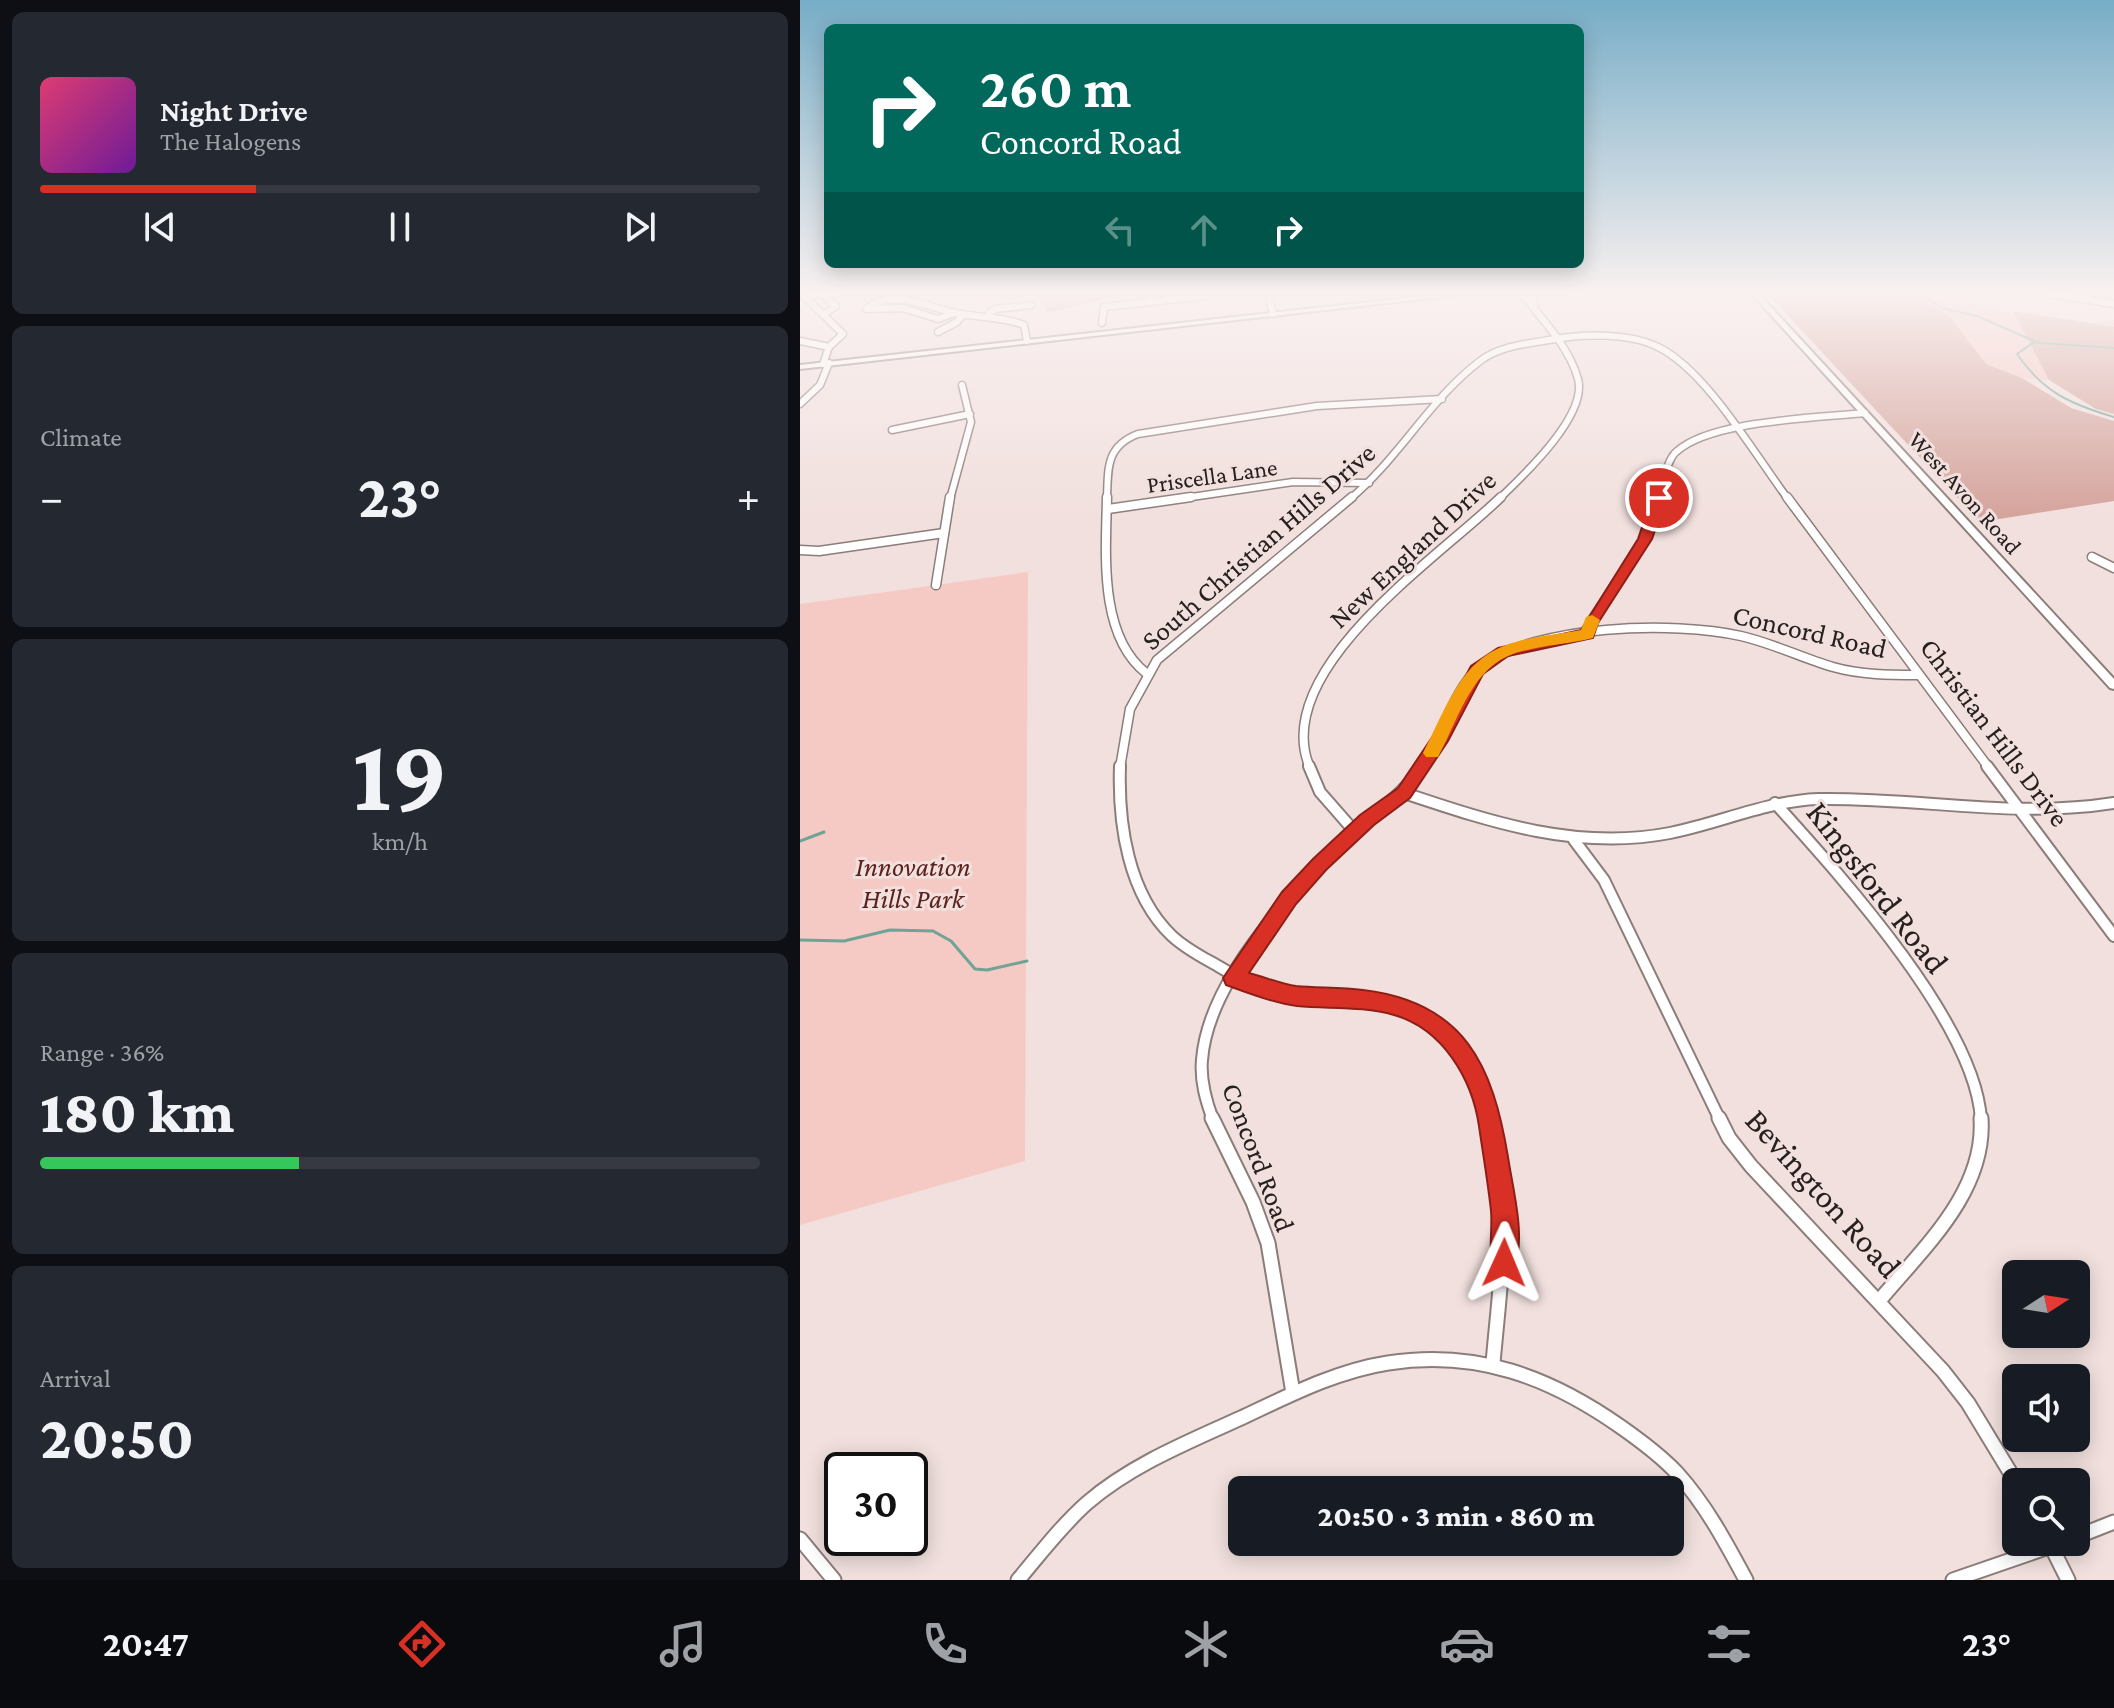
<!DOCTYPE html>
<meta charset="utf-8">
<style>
:root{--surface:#171b24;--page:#242831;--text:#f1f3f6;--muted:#9ea1a6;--line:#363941;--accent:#d93025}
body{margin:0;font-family:"Crimson Pro",serif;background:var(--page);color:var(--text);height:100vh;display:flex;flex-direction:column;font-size:30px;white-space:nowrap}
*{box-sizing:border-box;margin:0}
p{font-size:26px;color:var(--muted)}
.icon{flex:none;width:44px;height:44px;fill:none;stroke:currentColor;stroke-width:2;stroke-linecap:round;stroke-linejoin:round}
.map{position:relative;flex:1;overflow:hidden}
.drawer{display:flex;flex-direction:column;gap:12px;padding:12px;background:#0d0f14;width:800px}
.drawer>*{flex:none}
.guide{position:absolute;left:24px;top:24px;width:760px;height:244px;border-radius:12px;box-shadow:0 4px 20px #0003;background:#00695c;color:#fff;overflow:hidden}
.needle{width:52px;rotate:78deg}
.controls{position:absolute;left:1202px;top:1260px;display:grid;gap:16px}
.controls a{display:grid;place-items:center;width:88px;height:88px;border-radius:12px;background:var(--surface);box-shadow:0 4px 20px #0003;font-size:40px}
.speed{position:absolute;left:24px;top:1452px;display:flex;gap:16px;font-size:40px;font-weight:700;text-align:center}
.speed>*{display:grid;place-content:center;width:104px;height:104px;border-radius:50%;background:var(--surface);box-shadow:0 4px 20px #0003;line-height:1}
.speed .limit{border:4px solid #111;border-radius:12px;background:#fff;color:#111}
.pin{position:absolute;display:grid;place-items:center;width:68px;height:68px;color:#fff;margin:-34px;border:4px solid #fff;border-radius:50%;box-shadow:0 2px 8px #0007}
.me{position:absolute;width:88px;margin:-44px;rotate:1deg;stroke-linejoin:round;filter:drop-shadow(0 0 6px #0008)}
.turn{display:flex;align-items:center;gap:28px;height:168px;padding:0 24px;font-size:36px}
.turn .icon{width:104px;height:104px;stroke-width:2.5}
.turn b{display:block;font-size:56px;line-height:68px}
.lanes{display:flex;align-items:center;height:76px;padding:0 24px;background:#0003;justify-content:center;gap:40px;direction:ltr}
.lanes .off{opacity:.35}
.big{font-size:60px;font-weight:800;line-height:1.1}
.drawer .tile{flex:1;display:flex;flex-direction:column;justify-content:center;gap:12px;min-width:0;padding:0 28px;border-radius:12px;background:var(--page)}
.drawer .dial{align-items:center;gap:0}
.dial b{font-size:104px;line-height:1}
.song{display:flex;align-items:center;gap:24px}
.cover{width:96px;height:96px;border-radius:12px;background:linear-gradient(135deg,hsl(340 70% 55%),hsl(280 70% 35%))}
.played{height:8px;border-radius:4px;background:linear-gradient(90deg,var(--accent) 30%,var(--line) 30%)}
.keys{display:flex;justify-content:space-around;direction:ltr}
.heat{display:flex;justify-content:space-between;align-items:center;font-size:44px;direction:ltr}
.charge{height:12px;border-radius:6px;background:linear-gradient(90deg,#34c759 36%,var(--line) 0)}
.trip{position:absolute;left:428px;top:1476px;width:456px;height:80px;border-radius:12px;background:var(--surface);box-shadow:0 4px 20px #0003;font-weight:800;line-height:80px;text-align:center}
.menu{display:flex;height:128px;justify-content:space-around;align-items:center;background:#090b0e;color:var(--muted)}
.menu .icon{width:56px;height:56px}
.menu .selected{color:var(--accent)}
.menu b{font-size:36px;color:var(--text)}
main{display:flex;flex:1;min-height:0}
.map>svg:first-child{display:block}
</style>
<main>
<section class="drawer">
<div class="tile">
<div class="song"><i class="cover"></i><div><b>Night Drive</b><p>The Halogens</p></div></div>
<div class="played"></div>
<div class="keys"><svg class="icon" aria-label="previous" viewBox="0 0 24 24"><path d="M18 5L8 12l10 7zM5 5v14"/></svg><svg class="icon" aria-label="pause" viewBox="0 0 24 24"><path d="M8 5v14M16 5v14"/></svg><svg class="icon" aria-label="next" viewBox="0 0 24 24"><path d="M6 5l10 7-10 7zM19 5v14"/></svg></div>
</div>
<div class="tile"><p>Climate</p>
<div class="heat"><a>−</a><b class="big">23°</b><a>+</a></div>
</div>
<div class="tile dial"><b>19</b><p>km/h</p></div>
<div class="tile"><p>Range · 36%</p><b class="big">180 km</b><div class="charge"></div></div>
<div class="tile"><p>Arrival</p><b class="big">20:50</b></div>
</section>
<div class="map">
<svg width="1314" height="1580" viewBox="0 0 1314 1580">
<rect width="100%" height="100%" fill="#f1e0de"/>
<g fill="#f5cac4">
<path d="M1109,292C1180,292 1240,338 1314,320V365L1251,364L1249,380L1222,378L1186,364L1150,317Z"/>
<path d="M228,572L225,1161L0,1225V604Z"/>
</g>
<g fill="#d5a49d">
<path d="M136,292H325C316,296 254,313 247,312L238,295C202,299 171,301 136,292Z"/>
<path d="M966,292L1112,293L1150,317L1186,364L1222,378L1271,408L1314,421V501L1180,522Z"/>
<path d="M1213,311L1314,327V414L1296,409L1249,380Z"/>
</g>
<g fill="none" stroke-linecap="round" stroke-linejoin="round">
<g stroke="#6fa395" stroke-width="2">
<path d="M1118,292L1142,308L1177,316L1239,343L1314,348"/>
<path d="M1234,342L1217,354C1243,392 1270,404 1314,417"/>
</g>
<g stroke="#6fa395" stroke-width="3">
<path d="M0,841L24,832"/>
<path d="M0,940L44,941L90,930L133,931L151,941L175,969L187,970L227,961"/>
</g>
<defs>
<g id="minor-far3">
<path d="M468,292L473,314"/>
<path d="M733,292L734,307"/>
<path d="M1238,292L1314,304"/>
<path d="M349,302L350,295L357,292"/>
<path d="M155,313L138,319L103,308L66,309C93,288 127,307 156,313C179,318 201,316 224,325L227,341"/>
<path d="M189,313L195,309L231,305"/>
<path d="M302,323L304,307L407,296L412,292"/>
<path d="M138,332L157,322L163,314"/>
<path d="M0,341L29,347"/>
<path d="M23,364L29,347L43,334L5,297L22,294L36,306L24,314"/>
<path d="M0,404L20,385L29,363"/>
<path d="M92,430L170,414"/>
<path d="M150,499L171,422L162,385"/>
<path d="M307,499C308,468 306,446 338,434L517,406L642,399"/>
<path d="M378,499L493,482L569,483"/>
<path d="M550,499C599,458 630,399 680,361C699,346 726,344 749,340C781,334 828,332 858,347C906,370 955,455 988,499"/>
<path d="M699,499C724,475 788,415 778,379C769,346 741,318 720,292"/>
<path d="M858,499C863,486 866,461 876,452C910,420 1018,418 1065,413"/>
</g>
<g id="minor-far2">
<path d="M307,497C306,552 298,635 346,673"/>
<path d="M987,497L1189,768"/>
<path d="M308,509L391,497"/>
<path d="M0,550L19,551L144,533"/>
<path d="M1292,557L1314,568"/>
<path d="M136,585L150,497"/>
<path d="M788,634L790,623L845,539L859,497"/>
<path d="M320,768L330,709L357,660L552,497"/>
<path d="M510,768C468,670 641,556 701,497"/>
<path d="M622,768C643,738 651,692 679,668C734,624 875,621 941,636C972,643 1002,658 1033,667C1061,675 1090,675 1118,675"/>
</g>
<g id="minor-far1">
<path d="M320,766C318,824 328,894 372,936C386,949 402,957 418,966C442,981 468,993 497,996C542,1002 594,997 633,1023C668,1046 679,1082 690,1120"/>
<path d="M509,766L520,792L555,832"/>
<path d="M1187,766L1314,936"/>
<path d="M604,793C691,822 777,851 870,833C920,823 967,801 1018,799C1118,797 1214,819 1314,803"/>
<path d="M975,803C1039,874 1176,1024 1181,1120"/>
<path d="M774,840L804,880L920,1120"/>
<path d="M413,1120C406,1101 400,1081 402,1060C408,979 496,887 553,834C577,812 604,793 623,766"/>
</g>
<g id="minor">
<path d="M412,1118L453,1202L468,1243L493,1393"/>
<path d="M690,1118C714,1197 700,1282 693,1363"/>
<path d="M919,1118L929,1138L951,1166L1143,1371L1168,1403L1216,1482"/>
<path d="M1079,1301C1123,1248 1186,1192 1181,1118"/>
<path d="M1276,1537L1314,1522"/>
<path d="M0,1539L34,1580"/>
<path d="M1250,1544L1268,1580"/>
<path d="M218,1580C240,1554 261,1526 287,1503C331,1465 388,1442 441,1418C488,1396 536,1371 588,1363C676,1349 750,1377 821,1427C841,1441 860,1455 877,1473C906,1505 926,1543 946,1580"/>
<path d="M1153,1580L1263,1542"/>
</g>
<path id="tertiary" d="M950,292H957L1314,679V689L1310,688Z"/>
<path id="secondary" d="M661,292H686L0,369V365Z"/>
</defs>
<use href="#minor-far3" stroke="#8b7d7a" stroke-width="9"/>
<use href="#minor-far2" stroke="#8b7d7a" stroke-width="11"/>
<use href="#minor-far1" stroke="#8b7d7a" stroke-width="14"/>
<use href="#minor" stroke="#8b7d7a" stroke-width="17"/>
<use href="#tertiary" stroke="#8b7d7a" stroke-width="4"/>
<use href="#secondary" stroke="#8b7d7a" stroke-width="4"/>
<use href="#minor-far3" stroke="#fff" stroke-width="6"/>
<use href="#minor-far2" stroke="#fff" stroke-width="8"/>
<use href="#minor-far1" stroke="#fff" stroke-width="10"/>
<use href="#minor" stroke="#fff" stroke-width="13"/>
<use href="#tertiary" fill="#fff" fill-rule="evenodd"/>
<use href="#secondary" fill="#fff" fill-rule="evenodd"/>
</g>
<linearGradient id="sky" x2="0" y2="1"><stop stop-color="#77adc7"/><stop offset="0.57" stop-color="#f9f1f0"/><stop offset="1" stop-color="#f9f1f0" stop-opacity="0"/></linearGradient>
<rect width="1314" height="514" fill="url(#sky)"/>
<path fill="#d93025" stroke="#8d1f18" stroke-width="2" d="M859,494L866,498L852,539L798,623L793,638L708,656L683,674L648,741L610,798L574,825L526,870L496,904L449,973C465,977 481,984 496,986C518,988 541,987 563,990C665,1002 693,1066 708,1157C713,1191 727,1239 713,1272L704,1275L695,1272C687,1253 693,1231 691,1211C688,1183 683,1154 679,1126C672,1079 643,1029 594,1015C563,1006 529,1009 497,1006C474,1003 448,993 426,985L423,978L482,892L513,859L560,815L598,788L635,733L671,666L698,648L781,630L838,539L852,498Z"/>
<path fill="#f59e0b" d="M792,615L800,620L793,638C766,645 734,645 708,656C670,673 656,724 638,757H626L623,753C642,717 658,667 697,649C721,637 755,635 781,630L786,617Z"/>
<g text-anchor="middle" stroke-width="6" stroke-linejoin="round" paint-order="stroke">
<g font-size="24" fill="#26201f" stroke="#f1e0de">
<text transform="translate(412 476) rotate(-8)" y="8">Priscella Lane</text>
<text transform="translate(1165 493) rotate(48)" y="8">West Avon Road</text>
</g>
<g font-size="28" fill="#26201f" stroke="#f1e0de">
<text transform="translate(458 546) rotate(-41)" y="10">South Christian Hills Drive</text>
<text transform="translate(612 549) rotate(-43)" y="10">New England Drive</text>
<text transform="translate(1010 631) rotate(13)" y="10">Concord Road</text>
<text transform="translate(1195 732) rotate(53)" y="10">Christian Hills Drive</text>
<text transform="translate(459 1157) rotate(69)" y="10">Concord Road</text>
</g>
<g font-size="28" font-style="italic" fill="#5d211c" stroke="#f1e0de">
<text x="113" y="876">Innovation<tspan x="113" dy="32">Hills Park</tspan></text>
</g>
<g font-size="34" fill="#26201f" stroke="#f1e0de">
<text transform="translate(1078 887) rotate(52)" y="12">Kingsford Road</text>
<text transform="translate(1024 1193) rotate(48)" y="12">Bevington Road</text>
</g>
</g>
</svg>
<div class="controls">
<a><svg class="needle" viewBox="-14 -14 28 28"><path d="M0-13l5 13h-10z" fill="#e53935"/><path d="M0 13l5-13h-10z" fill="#9ea1a6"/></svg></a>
<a><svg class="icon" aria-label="sound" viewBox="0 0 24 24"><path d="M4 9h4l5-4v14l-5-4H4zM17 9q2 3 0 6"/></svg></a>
<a><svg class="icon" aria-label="search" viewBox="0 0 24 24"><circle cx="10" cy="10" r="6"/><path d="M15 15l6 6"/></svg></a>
</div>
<div class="speed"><div class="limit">30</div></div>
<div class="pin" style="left:859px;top:498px;background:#d93025"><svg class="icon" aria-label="arrive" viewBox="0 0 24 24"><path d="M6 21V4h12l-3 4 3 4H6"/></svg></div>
<svg class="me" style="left:704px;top:1263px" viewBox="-20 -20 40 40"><path d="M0-17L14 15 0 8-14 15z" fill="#d93025" stroke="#fff" stroke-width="4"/></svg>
<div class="trip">20:50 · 3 min · 860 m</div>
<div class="guide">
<div class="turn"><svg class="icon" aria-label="right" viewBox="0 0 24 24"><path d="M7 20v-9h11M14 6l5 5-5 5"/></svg><div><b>260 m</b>Concord Road</div></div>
<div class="lanes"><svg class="icon off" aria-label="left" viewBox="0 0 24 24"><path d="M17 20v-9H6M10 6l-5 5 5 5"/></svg><svg class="icon off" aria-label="ahead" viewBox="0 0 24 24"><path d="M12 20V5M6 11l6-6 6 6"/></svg><svg class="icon" aria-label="right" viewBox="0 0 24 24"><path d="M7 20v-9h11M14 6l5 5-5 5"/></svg></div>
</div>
</div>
</main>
<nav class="menu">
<b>20:47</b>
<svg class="icon selected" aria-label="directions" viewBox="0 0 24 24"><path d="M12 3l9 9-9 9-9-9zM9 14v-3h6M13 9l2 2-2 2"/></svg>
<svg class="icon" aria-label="music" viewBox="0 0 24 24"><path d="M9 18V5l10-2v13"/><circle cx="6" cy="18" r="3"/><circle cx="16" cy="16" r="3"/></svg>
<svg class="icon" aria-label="phone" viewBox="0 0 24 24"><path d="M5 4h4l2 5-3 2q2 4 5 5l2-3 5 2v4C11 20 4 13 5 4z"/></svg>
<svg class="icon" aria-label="climate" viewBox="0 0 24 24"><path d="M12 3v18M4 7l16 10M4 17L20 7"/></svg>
<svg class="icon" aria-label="car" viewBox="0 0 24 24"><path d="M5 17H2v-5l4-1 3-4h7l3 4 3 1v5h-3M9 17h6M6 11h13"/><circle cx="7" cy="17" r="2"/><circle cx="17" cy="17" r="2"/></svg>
<svg class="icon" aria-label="filters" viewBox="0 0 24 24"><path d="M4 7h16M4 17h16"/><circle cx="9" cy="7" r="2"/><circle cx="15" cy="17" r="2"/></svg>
<b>23°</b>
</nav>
